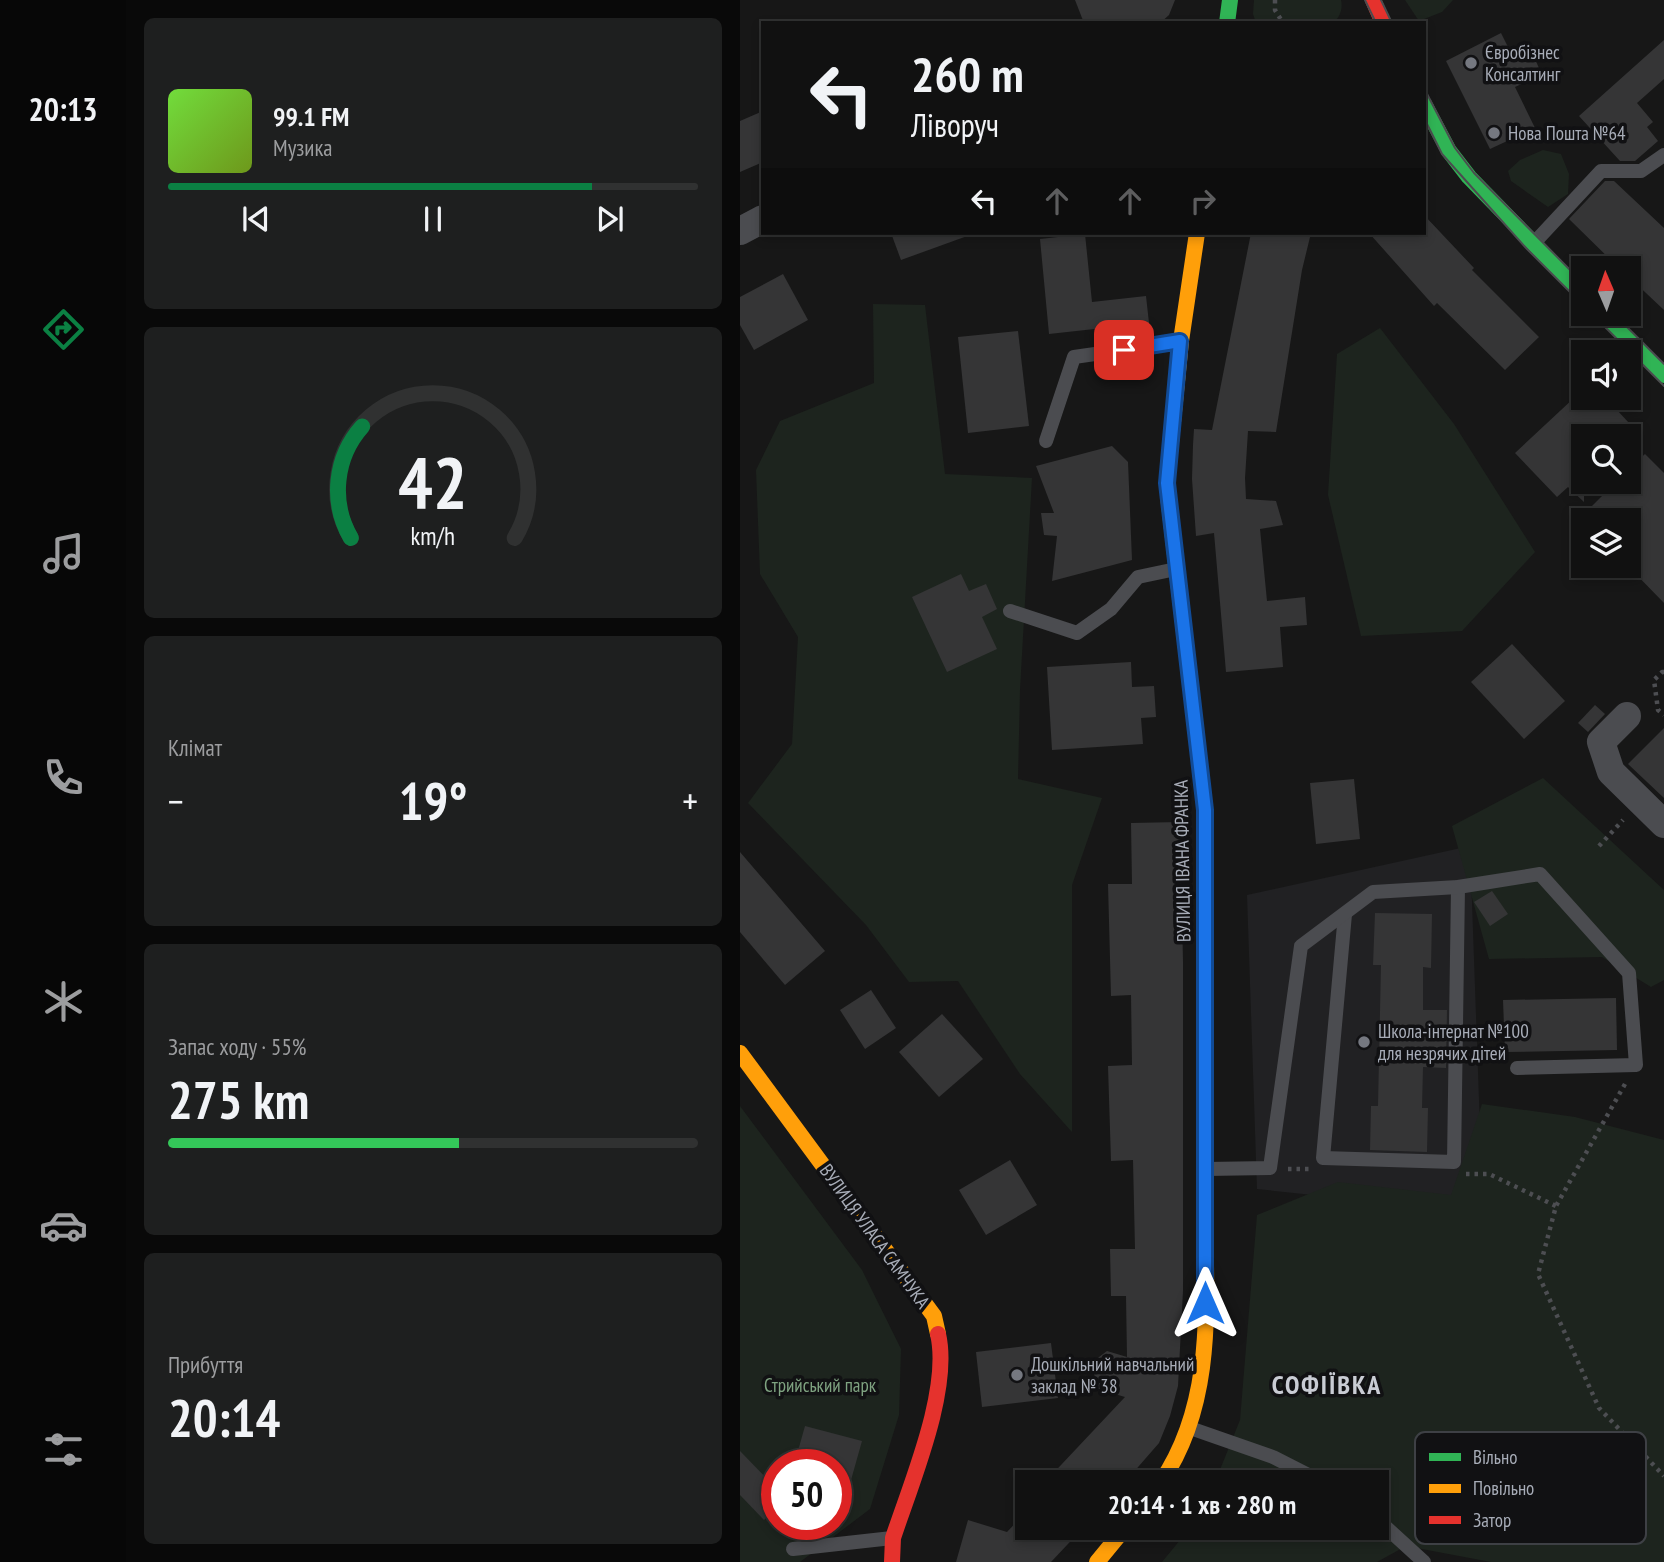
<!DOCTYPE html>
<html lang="uk">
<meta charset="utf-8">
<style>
:root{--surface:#111;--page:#1e1f1f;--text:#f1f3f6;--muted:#9c9d9f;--line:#303131;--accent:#0b8043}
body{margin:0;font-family:"PT Sans Narrow",sans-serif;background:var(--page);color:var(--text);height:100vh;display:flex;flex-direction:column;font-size:26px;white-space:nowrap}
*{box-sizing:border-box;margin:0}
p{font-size:23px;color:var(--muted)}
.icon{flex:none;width:38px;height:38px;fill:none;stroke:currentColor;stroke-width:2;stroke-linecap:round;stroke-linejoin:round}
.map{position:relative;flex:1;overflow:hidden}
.sheet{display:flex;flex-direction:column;gap:18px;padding:18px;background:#090909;width:614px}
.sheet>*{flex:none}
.hud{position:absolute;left:21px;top:21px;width:665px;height:214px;border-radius:0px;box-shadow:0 4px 10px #0003,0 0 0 2px var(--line);background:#111;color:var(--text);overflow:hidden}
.needle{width:46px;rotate:358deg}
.controls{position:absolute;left:831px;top:256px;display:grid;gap:14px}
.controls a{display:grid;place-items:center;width:70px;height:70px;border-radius:0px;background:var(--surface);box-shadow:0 4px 10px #0003,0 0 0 2px var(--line);font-size:35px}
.speed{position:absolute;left:21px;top:1449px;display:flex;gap:14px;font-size:35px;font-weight:700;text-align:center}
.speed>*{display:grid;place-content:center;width:91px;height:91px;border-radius:50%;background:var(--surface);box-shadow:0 4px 10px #0003,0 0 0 2px var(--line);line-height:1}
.speed .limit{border:10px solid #d22;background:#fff;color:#111}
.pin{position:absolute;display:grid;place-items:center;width:60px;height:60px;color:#fff;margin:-30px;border-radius:14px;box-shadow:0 4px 10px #0006}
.me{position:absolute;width:77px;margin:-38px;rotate:0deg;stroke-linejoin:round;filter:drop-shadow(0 0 5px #0008)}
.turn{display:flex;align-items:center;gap:24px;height:147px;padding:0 35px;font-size:32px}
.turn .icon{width:91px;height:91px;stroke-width:2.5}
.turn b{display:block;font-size:49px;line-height:60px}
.lanes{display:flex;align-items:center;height:66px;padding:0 35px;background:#0003;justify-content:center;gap:35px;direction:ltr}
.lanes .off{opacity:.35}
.big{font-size:52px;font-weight:600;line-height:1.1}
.sheet .card{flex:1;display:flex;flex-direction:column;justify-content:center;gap:10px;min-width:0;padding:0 24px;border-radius:10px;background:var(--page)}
.sheet .dial{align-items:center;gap:0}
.dial svg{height:182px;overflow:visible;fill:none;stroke:var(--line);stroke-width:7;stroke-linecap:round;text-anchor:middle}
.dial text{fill:var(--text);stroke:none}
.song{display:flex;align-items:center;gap:21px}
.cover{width:84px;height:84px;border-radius:10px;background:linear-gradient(135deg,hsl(100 70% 55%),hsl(80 70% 35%))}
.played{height:7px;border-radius:4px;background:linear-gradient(90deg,var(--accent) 80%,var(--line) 80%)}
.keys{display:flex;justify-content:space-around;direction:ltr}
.heat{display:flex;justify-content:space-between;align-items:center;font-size:38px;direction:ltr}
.charge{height:10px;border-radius:5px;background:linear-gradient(90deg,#34c759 55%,var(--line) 0)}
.trip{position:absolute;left:275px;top:1470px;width:374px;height:70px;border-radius:0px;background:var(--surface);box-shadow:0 4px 10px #0003,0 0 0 2px var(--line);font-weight:600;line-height:70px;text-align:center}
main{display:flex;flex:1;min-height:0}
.tabs{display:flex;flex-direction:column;width:126px;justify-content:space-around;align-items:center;background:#070707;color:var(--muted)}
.tabs .icon{width:49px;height:49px}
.tabs .current{color:var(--accent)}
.tabs b{font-size:32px;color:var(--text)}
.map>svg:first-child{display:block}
</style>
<main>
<nav class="tabs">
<b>20:13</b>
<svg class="icon current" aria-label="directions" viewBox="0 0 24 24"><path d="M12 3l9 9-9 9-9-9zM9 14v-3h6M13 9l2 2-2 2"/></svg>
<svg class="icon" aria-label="music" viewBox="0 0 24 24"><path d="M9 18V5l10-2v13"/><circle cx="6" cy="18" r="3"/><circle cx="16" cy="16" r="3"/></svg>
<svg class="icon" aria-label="phone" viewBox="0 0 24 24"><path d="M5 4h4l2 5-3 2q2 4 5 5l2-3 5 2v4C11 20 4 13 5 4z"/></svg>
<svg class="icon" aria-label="climate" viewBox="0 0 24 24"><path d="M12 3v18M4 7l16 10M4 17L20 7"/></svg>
<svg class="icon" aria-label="car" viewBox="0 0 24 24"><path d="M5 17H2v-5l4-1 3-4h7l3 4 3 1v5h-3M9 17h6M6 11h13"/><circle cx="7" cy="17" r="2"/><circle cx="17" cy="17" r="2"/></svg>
<svg class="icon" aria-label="filters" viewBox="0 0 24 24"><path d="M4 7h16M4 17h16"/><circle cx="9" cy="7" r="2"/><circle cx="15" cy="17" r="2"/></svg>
</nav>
<section class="sheet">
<div class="card">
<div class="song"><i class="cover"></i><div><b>99.1 FM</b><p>Музика</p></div></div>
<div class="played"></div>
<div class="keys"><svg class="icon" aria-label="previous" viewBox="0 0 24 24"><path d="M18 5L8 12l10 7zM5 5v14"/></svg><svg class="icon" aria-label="pause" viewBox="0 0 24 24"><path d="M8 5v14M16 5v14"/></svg><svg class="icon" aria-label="next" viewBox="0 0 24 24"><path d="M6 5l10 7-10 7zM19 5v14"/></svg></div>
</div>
<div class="card dial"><svg viewBox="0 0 100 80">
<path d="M14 69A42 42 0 1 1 86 69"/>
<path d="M14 69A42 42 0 0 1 19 20" stroke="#0b8043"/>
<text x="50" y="56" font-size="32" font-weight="700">42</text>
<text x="50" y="72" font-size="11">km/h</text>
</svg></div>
<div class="card"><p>Клімат</p>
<div class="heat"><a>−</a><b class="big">19°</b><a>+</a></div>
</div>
<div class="card"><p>Запас ходу · 55%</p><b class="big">275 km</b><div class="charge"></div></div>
<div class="card"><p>Прибуття</p><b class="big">20:14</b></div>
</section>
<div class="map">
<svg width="924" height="1562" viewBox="0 0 924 1562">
<rect width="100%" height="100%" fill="#171717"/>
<path fill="#212123" d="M730,846L743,1213L517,1189L507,895Z"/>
<g fill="#1d241e" fill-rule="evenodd">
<path d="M514,0H601C603,9 600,17 593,23H516L513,14Z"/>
<path d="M665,0H713L702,12L679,21Z"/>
<path d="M803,150L821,154L829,174L828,194L808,207L771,181L768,171L780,160Z"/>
<path d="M133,304L185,305L205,474L292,478L280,690L278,779L362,798L332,885V1132L280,1074L218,981L169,982L126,925L8,803L52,744L58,637L20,574L16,470L40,421L134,383Z"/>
<path d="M640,328L714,424L795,552L722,631L621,636L588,495L597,354Z"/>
<path d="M803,778L924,890V980L911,987L862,957L749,959L712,826Z"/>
<path d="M742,1104L835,1117L924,1140V1562H751L666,1546L637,1562H422L450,1528H637V1482H475L500,1420L517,1215L598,1182L711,1195Z"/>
<path d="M0,1106L122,1270L161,1349L159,1415L130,1509L60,1562H0ZM37,1465H96V1524H37Z"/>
</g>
<g fill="#353536">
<path d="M335,0H435L429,15L420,23H344Z"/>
<path d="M761,33L770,51L788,43L802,75L775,87L795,128L750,149L706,61Z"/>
<path d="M924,40V79L897,103L913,122L907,127L918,141L895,161H880L839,116Z"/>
<path d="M23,111V162L0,172V121Z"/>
<path d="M865,181H874L924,228V310L889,277V268H879L829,219Z"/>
<path d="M684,215L734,268L732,270L799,337L765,370L697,303L694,306L629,233H684Z"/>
<path d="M151,233H229L230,235L161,260Z"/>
<path d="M511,233H571L562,270L536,432L508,431L505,478L506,499L536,501L543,525L520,529L527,601L565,597L567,625L540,627L543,667L486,672L474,533L456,536L452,479L453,445L454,429L472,430Z"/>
<path d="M345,234L352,302L406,296L409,323L309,334L300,239Z"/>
<path d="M43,274L68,320L14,350L0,325V297Z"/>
<path d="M278,331L289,426L228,433L218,337Z"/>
<path d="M835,397H865L901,436H844V502L828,487L817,497L775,453Z"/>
<path d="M372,446L388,462L392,560L312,581L317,536L304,535L301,513H314L296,466Z"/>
<path d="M905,454L924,473V603L889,567V520H862L850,508L877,481H889V469Z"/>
<path d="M221,574L229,591L246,584L257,609L242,617L257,649L207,672L172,597Z"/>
<path d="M772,644L825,701L784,739L731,682Z"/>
<path d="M391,662L392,687L414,686L416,717L401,718L403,744L312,750L307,667Z"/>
<path d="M855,705L865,714L848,732L838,723Z"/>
<path d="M924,728V798L888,764Z"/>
<path d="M614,779L620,839L576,844L570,783Z"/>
<path d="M440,822L443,962V1291L438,1386L430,1416L419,1443L385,1482H305L385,1397L358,1389L351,1363L367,1351L387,1357L386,1296H371L370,1249H395L393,1160L371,1161L368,1066L392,1065L391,995L371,996L368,884H392L391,823Z"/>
<path d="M0,852L85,951L45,985L0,932Z"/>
<path d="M752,891L768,914L750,926L734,902Z"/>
<path d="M635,913L692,914L691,968L683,967V1010H707L706,1068L683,1067L682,1108H688L687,1152L630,1150L631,1106H638L641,965H633Z"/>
<path d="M131,990L156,1028L125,1049L100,1010Z"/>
<path d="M876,998L877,1050L765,1052L763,1000Z"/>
<path d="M202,1014L243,1059L199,1097L159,1052Z"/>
<path d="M270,1160L297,1205L246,1235L219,1190Z"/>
<path d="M311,1343L318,1398L242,1407L236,1352Z"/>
<path d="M65,1426L122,1441L102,1512L96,1511V1465H54Z"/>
<path d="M0,1451L37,1489V1507L24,1520L0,1495Z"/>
<path d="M287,1511V1528H343L311,1562H216L228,1520L267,1532Z"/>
</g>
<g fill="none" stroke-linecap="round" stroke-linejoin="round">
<g stroke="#4d4e52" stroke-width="4.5" stroke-dasharray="3.5 5" stroke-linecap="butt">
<path d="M535,0V10L543,23"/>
<path d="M924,672H922L914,680L918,710L924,715"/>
<path d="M859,846L883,820"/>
<path d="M885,1084L816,1206L798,1274L859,1408L924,1476"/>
<path d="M548,1169H570"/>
<path d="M726,1174H749L816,1206"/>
</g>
<g stroke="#4b4c50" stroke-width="14">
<path d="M794,243L861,171H901L924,155"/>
<path d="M306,441L334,357L439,342"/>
<path d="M270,611L337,633L371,609L398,577L436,569"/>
<path d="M605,914L583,1158L714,1162L718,887"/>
<path d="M466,1169L530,1168L561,946L633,892L718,887L800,874L889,973L896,1065L777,1068"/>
<path d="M450,1428L533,1457L582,1482"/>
<path d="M637,1519L684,1562"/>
<path d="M53,1549L152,1538"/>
</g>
<g stroke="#4b4c50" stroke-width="28">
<path d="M0,231L23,219"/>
<path d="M887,716L861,742L871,772L924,824"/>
</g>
<g stroke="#30b455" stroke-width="16">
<path d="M487,23L490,0"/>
<path d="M684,104L709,151L729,177L844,295"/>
<path d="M862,313L924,375"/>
<path d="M429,504L465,810V1199"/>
</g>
<g stroke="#ff9f0a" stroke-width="16">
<path d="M429,504L427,483L441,341L457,233"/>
<path d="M0,1053L194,1316L198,1334"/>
<path d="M421,1482C478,1398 465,1295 465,1199"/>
<path d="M357,1562L385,1528"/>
</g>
<g stroke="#e5322d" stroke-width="16">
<path d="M633,0L643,23"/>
<path d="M152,1562L153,1538C171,1483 211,1390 198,1334"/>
</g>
<g stroke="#4b4c4f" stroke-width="2">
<path d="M625,0L636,23"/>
<path d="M641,0L652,23"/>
<path d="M684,88L715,148L734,173L844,284"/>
<path d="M684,118L702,154L787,249L844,306"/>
<path d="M851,313L924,386"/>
<path d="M873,313L924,364"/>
</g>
</g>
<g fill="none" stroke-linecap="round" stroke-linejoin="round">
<defs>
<path id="route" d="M384,350L440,341L427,483L465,810V1303"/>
</defs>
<use href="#route" stroke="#114b97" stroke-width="18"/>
<use href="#route" stroke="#1a73e8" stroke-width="12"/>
</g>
<g fill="#757880" stroke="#111113" stroke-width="2.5">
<circle cx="731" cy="63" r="7"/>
<circle cx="754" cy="133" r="7"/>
<circle cx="624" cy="1042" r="7"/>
<circle cx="277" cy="1375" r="7"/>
</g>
<g text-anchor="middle" stroke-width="7" stroke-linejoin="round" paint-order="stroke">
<g font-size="19" fill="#a8adb8" stroke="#111113" text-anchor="start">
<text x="745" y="59">Євробізнес<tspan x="745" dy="22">Консалтинг</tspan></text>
<text x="768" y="140">Нова Пошта №64</text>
<text x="638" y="1038">Школа-інтернат №100<tspan x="638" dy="22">для незрячих дітей</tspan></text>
<text x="291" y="1371">Дошкільний навчальний<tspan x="291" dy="22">заклад № 38</tspan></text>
</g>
<g font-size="19" fill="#a8adb8" stroke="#111113">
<text transform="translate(442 861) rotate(-91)" y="7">ВУЛИЦЯ ІВАНА ФРАНКА</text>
<text transform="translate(135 1236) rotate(54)" y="7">ВУЛИЦЯ УЛАСА САМЧУКА</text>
</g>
<g font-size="19" fill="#7fa381" stroke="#111113">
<text x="80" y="1392">Стрийський парк</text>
</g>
<g font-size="26" font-weight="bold" letter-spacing="2" fill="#c9ccd4" stroke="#111113">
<text x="587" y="1394">СОФІЇВКА</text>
</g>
</g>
<rect x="675" y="1432" width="231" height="112" rx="10" fill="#111113" stroke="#3e4045" stroke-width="2"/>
<rect x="689" y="1453" width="32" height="8" fill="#30b455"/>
<rect x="689" y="1484" width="32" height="9" fill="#ff9f0a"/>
<rect x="689" y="1516" width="32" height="8" fill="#e5322d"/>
<g font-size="19" fill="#a8adb8">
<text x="733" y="1464">Вільно</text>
<text x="733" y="1495">Повільно</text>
<text x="733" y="1527">Затор</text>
</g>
</svg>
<div class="controls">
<a><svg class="needle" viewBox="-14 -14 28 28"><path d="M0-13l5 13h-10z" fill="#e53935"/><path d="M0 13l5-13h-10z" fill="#9c9d9f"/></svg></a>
<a><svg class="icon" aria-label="sound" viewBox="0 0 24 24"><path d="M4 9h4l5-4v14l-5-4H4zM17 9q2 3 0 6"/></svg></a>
<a><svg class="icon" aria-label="search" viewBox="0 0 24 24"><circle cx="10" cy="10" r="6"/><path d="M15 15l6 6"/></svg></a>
<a><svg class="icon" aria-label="layers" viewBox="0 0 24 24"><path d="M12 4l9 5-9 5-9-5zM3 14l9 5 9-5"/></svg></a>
</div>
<div class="speed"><div class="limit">50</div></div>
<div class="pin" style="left:384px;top:350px;background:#d93025"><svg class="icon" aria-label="arrive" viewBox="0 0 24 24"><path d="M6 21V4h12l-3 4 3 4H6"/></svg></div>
<svg class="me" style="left:465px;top:1303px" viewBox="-20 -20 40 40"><path d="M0-17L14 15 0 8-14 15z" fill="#1a73e8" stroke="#fff" stroke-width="4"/></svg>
<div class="trip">20:14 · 1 хв · 280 m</div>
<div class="hud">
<div class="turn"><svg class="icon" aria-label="left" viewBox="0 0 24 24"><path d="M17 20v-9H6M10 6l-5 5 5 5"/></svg><div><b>260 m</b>Ліворуч</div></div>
<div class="lanes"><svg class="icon" aria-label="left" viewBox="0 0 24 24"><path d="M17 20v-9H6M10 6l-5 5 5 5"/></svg><svg class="icon off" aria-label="ahead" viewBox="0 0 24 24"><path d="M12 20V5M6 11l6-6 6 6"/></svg><svg class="icon off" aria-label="ahead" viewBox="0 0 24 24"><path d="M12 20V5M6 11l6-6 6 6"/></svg><svg class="icon off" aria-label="right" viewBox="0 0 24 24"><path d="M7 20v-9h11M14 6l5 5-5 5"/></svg></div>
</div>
</div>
</main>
